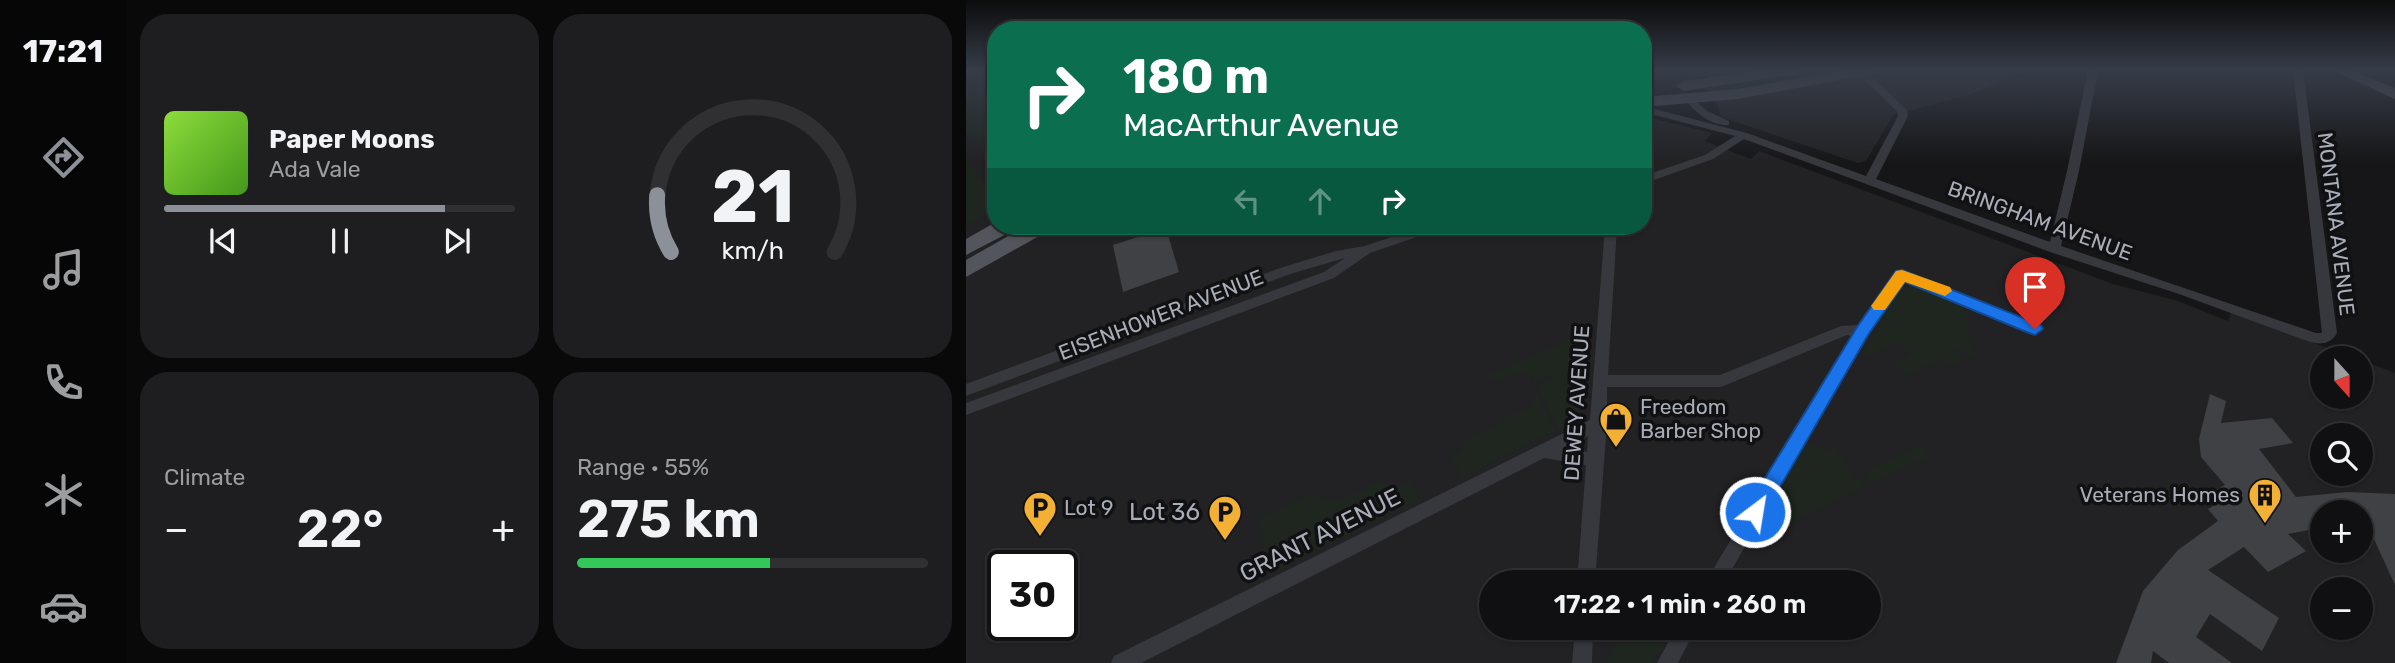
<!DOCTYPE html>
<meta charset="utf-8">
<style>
:root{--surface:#101012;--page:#1e1e20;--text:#f1f3f6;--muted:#9c9d9f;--line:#303032;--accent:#8c9099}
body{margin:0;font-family:Rubik,sans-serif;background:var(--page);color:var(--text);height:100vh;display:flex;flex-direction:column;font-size:26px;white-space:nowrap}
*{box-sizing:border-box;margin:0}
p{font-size:23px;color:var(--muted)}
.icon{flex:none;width:38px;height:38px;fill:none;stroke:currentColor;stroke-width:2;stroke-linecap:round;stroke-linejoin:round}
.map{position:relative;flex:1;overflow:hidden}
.drawer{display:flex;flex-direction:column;gap:14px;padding:14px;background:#09090a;width:840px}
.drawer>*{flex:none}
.hud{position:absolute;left:21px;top:21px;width:665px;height:214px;border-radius:28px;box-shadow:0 2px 5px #0004,0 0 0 2px var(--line);background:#0b6e4f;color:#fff;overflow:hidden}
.needle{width:46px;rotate:159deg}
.tools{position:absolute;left:1344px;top:346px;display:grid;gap:14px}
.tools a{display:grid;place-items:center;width:63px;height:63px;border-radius:50%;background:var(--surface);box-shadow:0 2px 5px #0004,0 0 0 2px var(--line);font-size:35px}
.speed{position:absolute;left:21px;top:550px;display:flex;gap:14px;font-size:35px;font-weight:700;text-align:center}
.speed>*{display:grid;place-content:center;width:91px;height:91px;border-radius:50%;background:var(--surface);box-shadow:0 2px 5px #0004,0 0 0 2px var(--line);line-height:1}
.speed .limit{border:4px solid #111;border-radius:10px;background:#fff;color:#111}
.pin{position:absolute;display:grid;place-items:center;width:60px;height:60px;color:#fff;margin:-72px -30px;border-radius:50% 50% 50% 0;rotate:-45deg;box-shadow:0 0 7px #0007}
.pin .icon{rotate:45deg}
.me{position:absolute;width:77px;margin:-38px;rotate:31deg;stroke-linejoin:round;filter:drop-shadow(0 0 5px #0008)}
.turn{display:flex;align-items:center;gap:24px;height:147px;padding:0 21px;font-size:32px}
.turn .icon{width:91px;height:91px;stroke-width:2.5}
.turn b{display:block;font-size:49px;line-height:60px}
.lanes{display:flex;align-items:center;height:66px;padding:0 21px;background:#0003;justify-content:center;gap:35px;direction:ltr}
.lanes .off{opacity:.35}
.big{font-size:52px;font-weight:600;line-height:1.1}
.drawer .tile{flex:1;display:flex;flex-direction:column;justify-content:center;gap:10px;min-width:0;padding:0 24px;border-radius:28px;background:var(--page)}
.drawer .dial{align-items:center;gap:0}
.dial svg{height:182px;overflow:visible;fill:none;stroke:var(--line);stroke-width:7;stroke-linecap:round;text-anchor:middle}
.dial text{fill:var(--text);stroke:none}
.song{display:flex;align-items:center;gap:21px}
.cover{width:84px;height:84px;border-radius:10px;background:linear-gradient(135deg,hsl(90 70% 55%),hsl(100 70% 35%))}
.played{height:7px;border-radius:4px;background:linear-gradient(90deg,var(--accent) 80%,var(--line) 80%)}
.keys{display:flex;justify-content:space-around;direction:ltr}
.heat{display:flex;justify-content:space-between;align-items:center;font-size:38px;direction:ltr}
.charge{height:10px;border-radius:5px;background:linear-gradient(90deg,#34c759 55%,var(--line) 0)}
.drawer .tiles{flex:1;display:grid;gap:14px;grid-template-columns:repeat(2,1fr)}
.trip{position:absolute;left:513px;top:570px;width:402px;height:70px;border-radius:35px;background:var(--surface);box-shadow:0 2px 5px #0004,0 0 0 2px var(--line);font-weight:600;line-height:70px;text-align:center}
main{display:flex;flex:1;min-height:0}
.menu{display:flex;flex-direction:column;width:126px;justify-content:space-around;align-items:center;background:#060607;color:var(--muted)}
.menu .icon{width:49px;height:49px}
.menu .active{color:var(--accent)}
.menu b{font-size:32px;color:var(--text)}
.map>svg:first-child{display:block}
</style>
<main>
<nav class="menu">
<b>17:21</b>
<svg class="icon active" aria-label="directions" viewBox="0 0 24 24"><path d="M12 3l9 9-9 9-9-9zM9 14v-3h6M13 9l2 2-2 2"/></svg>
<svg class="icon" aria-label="music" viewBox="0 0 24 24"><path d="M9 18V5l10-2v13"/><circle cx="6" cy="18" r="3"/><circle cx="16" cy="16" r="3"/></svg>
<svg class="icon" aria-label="phone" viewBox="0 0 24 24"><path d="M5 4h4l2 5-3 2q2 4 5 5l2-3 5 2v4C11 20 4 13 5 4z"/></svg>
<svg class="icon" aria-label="climate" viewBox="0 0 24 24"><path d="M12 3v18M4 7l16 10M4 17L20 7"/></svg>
<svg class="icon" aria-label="car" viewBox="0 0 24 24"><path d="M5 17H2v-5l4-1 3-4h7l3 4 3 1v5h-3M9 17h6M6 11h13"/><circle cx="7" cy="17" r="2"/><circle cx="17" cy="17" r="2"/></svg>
</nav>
<section class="drawer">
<div class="tiles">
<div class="tile">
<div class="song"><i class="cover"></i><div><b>Paper Moons</b><p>Ada Vale</p></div></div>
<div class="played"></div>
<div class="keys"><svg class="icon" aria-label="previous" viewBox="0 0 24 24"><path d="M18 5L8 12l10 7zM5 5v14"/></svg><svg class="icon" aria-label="pause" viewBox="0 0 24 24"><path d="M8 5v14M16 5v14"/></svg><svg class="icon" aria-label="next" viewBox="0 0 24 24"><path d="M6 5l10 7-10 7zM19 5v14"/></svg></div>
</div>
<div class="tile dial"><svg viewBox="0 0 100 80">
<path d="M14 69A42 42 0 1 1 86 69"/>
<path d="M14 69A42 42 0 0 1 8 44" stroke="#8c9099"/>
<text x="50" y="56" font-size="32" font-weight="700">21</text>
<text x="50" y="72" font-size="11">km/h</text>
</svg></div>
<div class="tile"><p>Climate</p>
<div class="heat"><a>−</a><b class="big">22°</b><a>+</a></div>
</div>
<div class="tile"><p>Range · 55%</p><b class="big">275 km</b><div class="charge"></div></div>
</div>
</section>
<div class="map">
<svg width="1429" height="663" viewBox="0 0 1429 663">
<rect width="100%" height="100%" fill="#161618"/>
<g fill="#222225" fill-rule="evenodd">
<path d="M0,70H30V226H677V116L746,133L739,141L785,159L793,151L1147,284L1212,301L1262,321L1265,312L1391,359H1356V397H1395V360L1429,373V663H0ZM1356,436H1395V474H1356ZM1356,513H1395V551H1356ZM37,565H96V625H37ZM525,583H903V628H525ZM1356,590H1395V628H1356Z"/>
<path d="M677,70H1062L1006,94L927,115L900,161L892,163L755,117L742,76L677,81Z"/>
</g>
<g fill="#1e261f">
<path d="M9,70H30V161L0,131V78Z"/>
<path d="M847,70H883L796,88L739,90L740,87Z"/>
<path d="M0,159L15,180L30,184V210L0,225Z"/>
<path d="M946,286H954L998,306L1008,356L1004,358L994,347L988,350L997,360L984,366L976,359L939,376L927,363L944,355L932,342L899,357L897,354L931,295L937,289Z"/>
<path d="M625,330L617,409L608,422L592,430L571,386L590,378L589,375H580L578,379L569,383L565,374C552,371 542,381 523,378L521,375Z"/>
<path d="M571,395L589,431L496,478L485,457L494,451L503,437L526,428L541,416L566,407Z"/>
<path d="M841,443L861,451L866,443L884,469L885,477L895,480L900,486L797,536L792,528Z"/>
<path d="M954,445L963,456L904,485L900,479L902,470Z"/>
<path d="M444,480L453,500L306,572L291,519L345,494C371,509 388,493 413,481L430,487Z"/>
<path d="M640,567C666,569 688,570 710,583H639Z"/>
<path d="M636,628H708L687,663H639L653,640L635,639Z"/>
</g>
<g fill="#404145">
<path d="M200,228L213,272L157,292L147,245Z"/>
<path d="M1244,394L1260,401L1255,423L1306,418L1327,443L1293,449L1330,497L1381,492L1429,494V585L1396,513H1356V517H1346L1354,528L1322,534L1340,551L1302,572L1278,547L1242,570L1313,618L1296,651L1244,614L1230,637L1266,663H1203L1187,651L1185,663H1150L1177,591L1212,550L1252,521L1242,509L1256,501L1246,492L1259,485L1235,457L1233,439Z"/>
</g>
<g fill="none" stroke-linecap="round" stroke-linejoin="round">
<g fill="#37383d" fill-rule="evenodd">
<path d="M888,70H899L941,110L942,116L910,179L1084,242L1101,171L1122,70H1132L1113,171L1095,246L1350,333H1356L1327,70H1337L1371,333C1365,344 1355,345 1344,342L1213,294L1084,252L778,139L747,159L677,184V176L739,155L769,136L677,112V106L781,133L900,176L932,116L931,111Z"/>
<path d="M725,97L741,111L763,121V125C745,126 730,113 720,100Z"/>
<path d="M458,226H476L474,229L404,253L368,278L0,415V403L358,272L379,258L324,274L0,396V384L314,268L370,251L399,246Z"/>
<path d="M639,226H651L642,375H754L875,326L892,325L931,272L936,270L1074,325L1076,329L1069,334L1064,333L939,281L901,335L758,583H739L886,336L881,335L755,387H641V423L629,583H611L620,465L578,458L175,663H145L148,656L624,420ZM622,436L621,452L598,448Z"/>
<path d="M609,628H627L626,663H606Z"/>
<path d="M710,628H730L712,663H691Z"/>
</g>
<g fill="#45474d" fill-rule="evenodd">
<path d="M797,70H837L830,74L718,91L710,86L718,81Z"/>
<path d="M879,70H912L905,74L772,99L677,107V97L772,89Z"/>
<path d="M1365,70H1385L1429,88V99Z"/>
</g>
<g fill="#53555c" fill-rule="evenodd">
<path d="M30,222V226H49L46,231L0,255V239Z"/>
<path d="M60,226H85L82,231L0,277V260Z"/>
</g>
</g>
<linearGradient id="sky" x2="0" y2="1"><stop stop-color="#0c0c0d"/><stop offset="0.43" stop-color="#363c48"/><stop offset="1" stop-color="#363c48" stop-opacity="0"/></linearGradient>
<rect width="1429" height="163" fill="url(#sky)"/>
<path fill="#1a73e8" stroke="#114b97" stroke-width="2" d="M936,270L1075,325L1077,329L1069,335L1063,333L939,282L902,335L796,518L789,521L782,518L779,512L782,506L891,327L930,271Z"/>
<path fill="#f59e0b" d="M936,270L984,287L986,291L979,296L939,282L919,310H908L905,306L908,302L930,271Z"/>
<defs>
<symbol id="shop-pin" viewBox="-11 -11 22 30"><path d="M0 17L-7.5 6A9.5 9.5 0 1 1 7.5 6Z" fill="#f2b134" stroke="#111113"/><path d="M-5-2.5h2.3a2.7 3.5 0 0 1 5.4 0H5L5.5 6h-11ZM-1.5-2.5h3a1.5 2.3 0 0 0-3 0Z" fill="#111"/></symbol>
<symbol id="building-pin" viewBox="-11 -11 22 30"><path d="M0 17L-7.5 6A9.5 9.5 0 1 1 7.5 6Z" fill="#f2b134" stroke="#111113"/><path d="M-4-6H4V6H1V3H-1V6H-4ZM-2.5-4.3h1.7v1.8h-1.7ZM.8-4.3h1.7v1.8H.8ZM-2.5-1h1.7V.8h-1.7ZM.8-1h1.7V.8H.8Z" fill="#111"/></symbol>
<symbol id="parking-pin" viewBox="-11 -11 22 30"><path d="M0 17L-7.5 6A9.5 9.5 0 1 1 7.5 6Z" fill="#f2b134" stroke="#111113"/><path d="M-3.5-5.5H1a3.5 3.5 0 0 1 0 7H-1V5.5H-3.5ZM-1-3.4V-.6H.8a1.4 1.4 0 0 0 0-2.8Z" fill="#111"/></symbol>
</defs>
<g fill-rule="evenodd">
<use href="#shop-pin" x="631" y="400" width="38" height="52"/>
<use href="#building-pin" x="1280" y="476" width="38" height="52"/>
<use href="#parking-pin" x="55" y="489" width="38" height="52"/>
<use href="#parking-pin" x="240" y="493" width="38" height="52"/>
</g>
<g text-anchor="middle" stroke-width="7" stroke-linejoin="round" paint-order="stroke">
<g font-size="21" fill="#a8adb8" stroke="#111113">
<text transform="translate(1074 221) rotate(20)" y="7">BRINGHAM AVENUE</text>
<text transform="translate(1370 224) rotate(83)" y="7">MONTANA AVENUE</text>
<text transform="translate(195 315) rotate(-21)" y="7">EISENHOWER AVENUE</text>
<text transform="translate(611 403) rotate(-86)" y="7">DEWEY AVENUE</text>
</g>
<g font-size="21" fill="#a8adb8" stroke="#111113" text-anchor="start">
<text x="674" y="414">Freedom<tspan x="674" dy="24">Barber Shop</tspan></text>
<text x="1274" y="502" text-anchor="end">Veterans Homes</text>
<text x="98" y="515">Lot 9</text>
</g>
<g font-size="24" fill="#a8adb8" stroke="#111113" text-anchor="end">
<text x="234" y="520">Lot 36</text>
</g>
<g font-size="24" fill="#a8adb8" stroke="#111113">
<text transform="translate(354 535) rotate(-27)" y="8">GRANT AVENUE</text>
</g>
</g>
</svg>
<div class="tools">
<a><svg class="needle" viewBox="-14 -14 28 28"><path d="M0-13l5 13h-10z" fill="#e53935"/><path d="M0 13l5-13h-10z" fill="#9c9d9f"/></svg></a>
<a><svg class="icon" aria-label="search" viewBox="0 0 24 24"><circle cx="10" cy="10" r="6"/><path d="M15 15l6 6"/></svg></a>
<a>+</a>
<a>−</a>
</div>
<div class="speed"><div class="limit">30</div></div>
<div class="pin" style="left:1069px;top:329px;background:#d93025"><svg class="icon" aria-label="arrive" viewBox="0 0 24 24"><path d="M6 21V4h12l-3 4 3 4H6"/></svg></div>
<svg class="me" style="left:789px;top:512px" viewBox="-20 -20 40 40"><circle r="17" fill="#1a73e8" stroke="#fff" stroke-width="3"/><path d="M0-11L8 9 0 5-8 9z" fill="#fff"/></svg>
<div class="trip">17:22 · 1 min · 260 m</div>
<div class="hud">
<div class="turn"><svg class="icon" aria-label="right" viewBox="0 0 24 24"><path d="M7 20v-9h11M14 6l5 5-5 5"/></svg><div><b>180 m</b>MacArthur Avenue</div></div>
<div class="lanes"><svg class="icon off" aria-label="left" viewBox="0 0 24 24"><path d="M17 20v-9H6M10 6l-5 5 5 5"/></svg><svg class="icon off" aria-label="ahead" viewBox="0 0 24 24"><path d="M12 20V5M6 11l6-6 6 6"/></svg><svg class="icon" aria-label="right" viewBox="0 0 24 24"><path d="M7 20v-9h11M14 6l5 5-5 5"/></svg></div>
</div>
</div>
</main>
